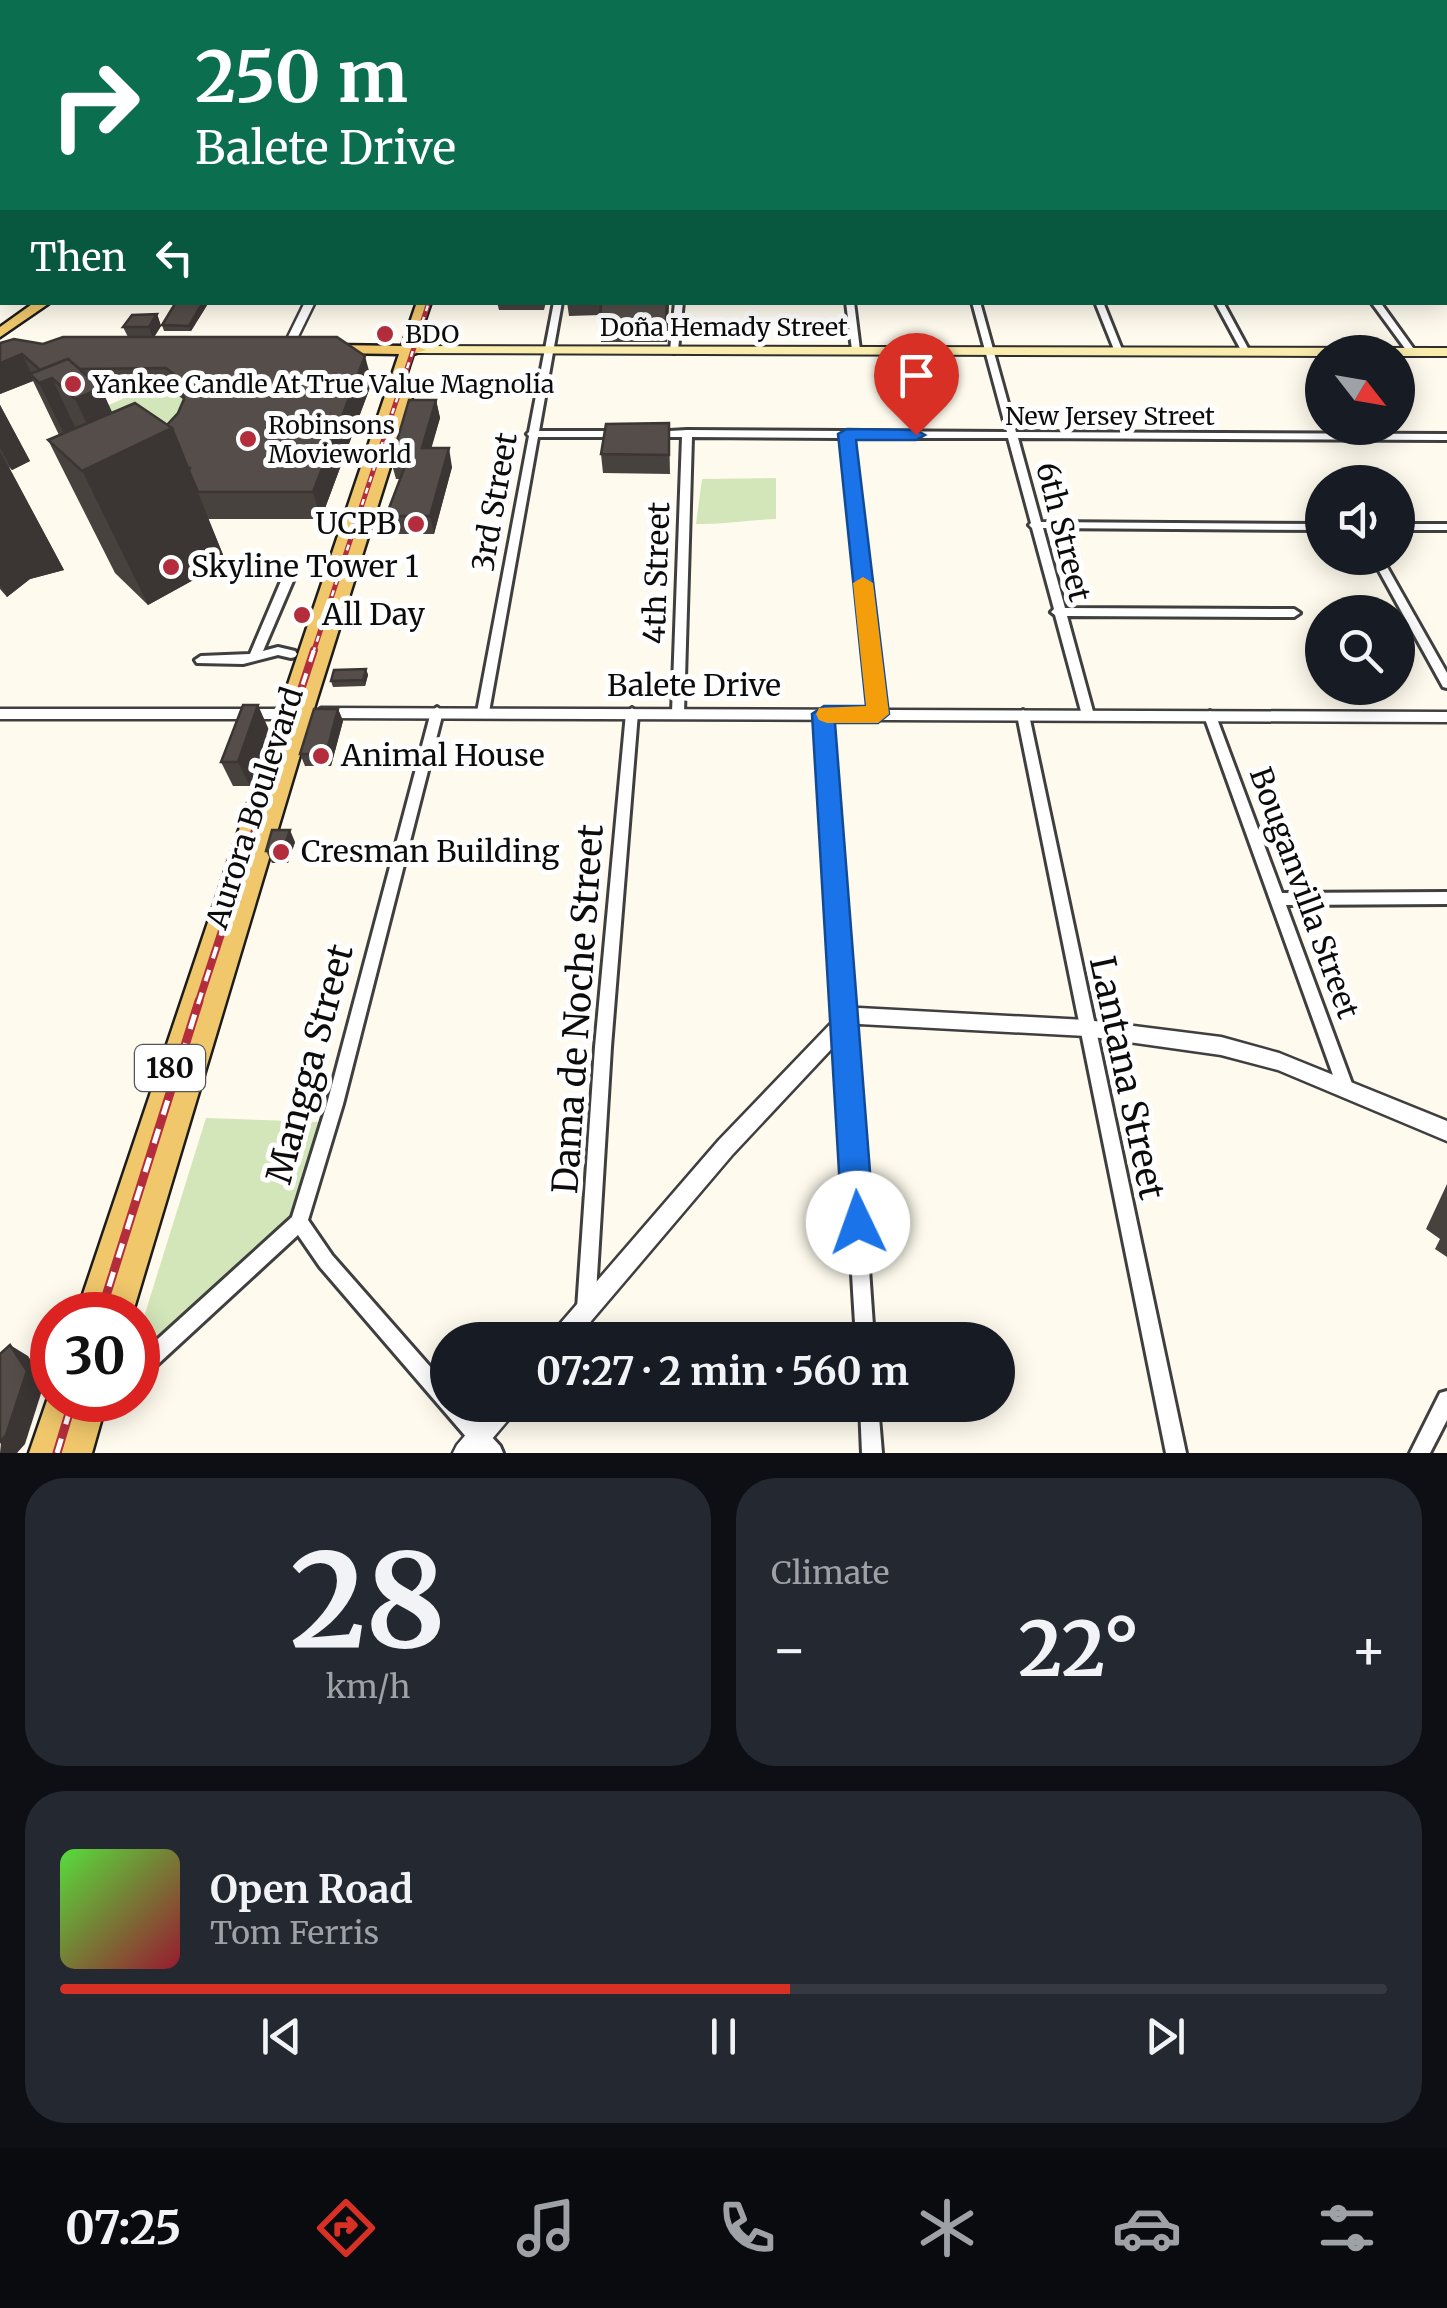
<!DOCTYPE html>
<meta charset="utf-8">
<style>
:root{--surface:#171b24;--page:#242831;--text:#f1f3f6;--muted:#9ea1a6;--line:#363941;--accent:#d93025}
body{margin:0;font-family:Merriweather,serif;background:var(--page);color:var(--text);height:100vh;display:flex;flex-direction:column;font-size:38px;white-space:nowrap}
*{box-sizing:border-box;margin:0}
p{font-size:32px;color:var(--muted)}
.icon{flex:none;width:55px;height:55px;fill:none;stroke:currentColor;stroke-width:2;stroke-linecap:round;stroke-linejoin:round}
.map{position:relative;height:1453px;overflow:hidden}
.side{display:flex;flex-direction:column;gap:25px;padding:25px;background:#0d0f14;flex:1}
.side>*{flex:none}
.banner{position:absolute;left:0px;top:0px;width:1448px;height:305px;box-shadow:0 5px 25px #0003;background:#0b6e4f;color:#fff;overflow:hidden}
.needle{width:65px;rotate:121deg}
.tools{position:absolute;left:1305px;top:335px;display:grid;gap:20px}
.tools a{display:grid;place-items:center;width:110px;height:110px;border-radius:50%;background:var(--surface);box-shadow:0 5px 25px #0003;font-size:50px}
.speed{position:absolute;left:30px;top:1292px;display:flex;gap:20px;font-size:50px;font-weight:700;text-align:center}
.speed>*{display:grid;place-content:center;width:130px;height:130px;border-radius:50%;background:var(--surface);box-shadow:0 5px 25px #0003;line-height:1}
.speed .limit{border:15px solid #d22;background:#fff;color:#111}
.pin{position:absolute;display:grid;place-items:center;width:85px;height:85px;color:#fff;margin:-102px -42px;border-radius:50% 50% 50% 0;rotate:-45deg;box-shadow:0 0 10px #0007}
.pin .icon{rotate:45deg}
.me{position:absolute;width:110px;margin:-55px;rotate:357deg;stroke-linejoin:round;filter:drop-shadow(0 0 8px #0008)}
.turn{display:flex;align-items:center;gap:35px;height:210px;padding:0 30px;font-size:45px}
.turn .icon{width:130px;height:130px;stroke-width:2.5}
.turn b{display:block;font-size:70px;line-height:85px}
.then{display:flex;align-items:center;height:95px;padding:0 30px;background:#0003;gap:20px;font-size:38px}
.big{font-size:75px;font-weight:700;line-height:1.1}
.side .card{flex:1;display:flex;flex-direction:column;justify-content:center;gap:15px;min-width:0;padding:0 35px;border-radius:40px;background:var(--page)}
.side .dial{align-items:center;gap:0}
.dial b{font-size:130px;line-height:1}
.song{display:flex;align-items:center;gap:30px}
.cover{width:120px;height:120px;border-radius:15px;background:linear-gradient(135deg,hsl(110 70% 55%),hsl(350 70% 35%))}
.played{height:10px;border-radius:5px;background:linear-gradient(90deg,var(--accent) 55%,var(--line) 55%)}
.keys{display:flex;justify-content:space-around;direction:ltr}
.heat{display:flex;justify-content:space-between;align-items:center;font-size:55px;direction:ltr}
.side .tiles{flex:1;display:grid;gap:25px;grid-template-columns:1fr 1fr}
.card:last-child{grid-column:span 2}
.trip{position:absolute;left:430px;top:1322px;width:585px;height:100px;border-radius:50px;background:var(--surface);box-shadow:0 5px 25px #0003;font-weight:700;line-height:100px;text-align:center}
.menu{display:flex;height:160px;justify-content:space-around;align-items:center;background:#090b0e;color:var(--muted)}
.menu .icon{width:70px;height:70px}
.menu .current{color:var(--accent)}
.menu b{font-size:45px;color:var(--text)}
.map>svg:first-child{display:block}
</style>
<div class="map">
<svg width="1447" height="1453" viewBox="0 0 1447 1453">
<rect width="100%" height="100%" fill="#fefaed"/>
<g fill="#d3e6b9">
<path d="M176,394L194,408L189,439L87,415L131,395Z"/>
<path d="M776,478V519C749,520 724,524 696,524L702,479Z"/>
<path d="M206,1118L319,1122L290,1219L138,1359V1336Z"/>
</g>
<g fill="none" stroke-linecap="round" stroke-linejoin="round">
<defs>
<g id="minor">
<path d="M460,0H467L464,2H459Z"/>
<path d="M486,0H492L490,2H486Z"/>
<path d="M576,0H585L582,2Z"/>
<path d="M750,0H756L754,2H750Z"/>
<path d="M819,0H825V2H820Z"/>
<path d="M919,0H925V2H920Z"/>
<path d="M1053,0H1059L1061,2H1055Z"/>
<path d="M1151,0H1157L1159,2H1153Z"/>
<path d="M1254,0H1260L1262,2H1256Z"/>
<path d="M1358,0H1365L1367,2H1361Z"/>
<path d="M1439,0H1446L1447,3Z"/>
<rect x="0" y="25" width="2" height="4"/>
<path d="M2,48V52L0,53V49Z"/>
<path d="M1445,76L1447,77V82L1445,81Z"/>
<rect x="1445" y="209" width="2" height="6"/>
<path d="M554,302H562L539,431H620L625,434L620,437H538L489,712L483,717L477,712L529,436L527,434L529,432Z"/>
<path d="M675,302H683L678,350L674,353L670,350Z"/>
<path d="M846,302H854L860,350L856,353L852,350Z"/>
<path d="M972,302H980L1016,432L1447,434V440L1018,438L1041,522L1322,524V530L1043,528L1065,608L1294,609L1300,613L1294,617L1067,616L1094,715L1088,720L1082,715L1055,615L1051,612L1054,609L1032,528L1029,525L1031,523L1008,438H852L884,715L878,720L872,715L842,438L692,437L684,713L682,716H674L672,713L682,437H655L652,436V432L687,430L1007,432Z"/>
<path d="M1095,302H1103L1123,352L1122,354L1115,352Z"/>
<path d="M1215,302H1223L1250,352L1249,354L1242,352Z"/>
<path d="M1371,302H1380L1416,352L1415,354H1409Z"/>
<rect x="1398" y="524" width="49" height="6"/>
<path d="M1372,558H1382L1447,673V688L1443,687Z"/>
<path d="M290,570L296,574L263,651L278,647L295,651L297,654L295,657L291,658L278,655L243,664L197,663L195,660L201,656L250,654L284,574Z"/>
<path d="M437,707L443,712L343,1104L308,1220L332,1255L448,1387V1405H463L500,1446L503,1453H480L320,1267L298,1235L145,1376L138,1378V1357L292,1217L327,1104L431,712Z"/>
<path d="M632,708L638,713L611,1047L595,1309L592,1315L586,1318L580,1315L577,1309L595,1047L626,713Z"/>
<path d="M824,709L830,714L874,1340H856L818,714Z"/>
<path d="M1023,710L1029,715L1186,1453H1166L1017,715Z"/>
<path d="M1210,711L1216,716L1282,893L1447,892V904L1286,905L1354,1089L1352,1094L1346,1097L1340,1094L1338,1089L1204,716Z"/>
<path d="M1447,1391V1420L1430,1453H1410L1440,1393Z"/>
<path d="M860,1405H878L882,1453H862Z"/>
</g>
<g id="tertiary">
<rect x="1445" y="58" width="2" height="4"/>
<path d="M305,302H315L292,349L283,351L282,349Z"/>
<path d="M321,708L1447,712V722L321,718L314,713Z"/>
<path d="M0,709H298L305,714L298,719H0Z"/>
<path d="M859,1008L1086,1020L1221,1037L1279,1053L1447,1121V1141L1278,1070L1221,1055L1086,1036L859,1024L852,1027L733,1154L575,1340H550L553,1332L719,1140L840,1014Z"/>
<path d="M491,1405H517L514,1413L480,1453H453L457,1445Z"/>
</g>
<g id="secondary">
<path d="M0,0H14L0,4Z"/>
<rect x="1445" y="176" width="2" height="6"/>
<path d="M421,346L1447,348V356H1398V352H1322V356L417,353V347Z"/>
</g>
<g id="primary">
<path d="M35,302H51L0,337V327Z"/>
<path d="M417,302H431L416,346L426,350L413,354L401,391H411L413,394L316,702L132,1315H76L399,354L333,353L326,349L333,345L402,346Z"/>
<path d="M51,1389L52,1400H107L92,1453H29Z"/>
</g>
</defs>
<use href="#minor" stroke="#3f3f3f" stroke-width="6"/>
<use href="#tertiary" stroke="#3f3f3f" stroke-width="5"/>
<use href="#secondary" stroke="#2e2e2e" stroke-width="4"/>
<use href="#primary" stroke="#1d1d1d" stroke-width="5"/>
<use href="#minor" fill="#fff" fill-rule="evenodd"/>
<use href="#tertiary" fill="#fff" fill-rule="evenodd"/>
<use href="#secondary" fill="#faecac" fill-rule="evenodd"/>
<use href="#primary" fill="#f0c76b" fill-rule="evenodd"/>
<defs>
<path id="rail-far2" d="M313,653L429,302"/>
<path id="rail-far1" d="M198,1004L314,650"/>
<g id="rail">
<path d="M100,1315L199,1001"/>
<path d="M57,1453L73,1400"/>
</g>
</defs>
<use href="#rail-far2" stroke="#b32d3c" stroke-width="5"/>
<use href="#rail-far1" stroke="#b32d3c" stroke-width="8"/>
<use href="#rail" stroke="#b32d3c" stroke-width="9"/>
<use href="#rail-far2" stroke="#fff" stroke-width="2.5" stroke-dasharray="6" stroke-linecap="butt"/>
<use href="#rail-far1" stroke="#fff" stroke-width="4" stroke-dasharray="12" stroke-linecap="butt"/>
<use href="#rail" stroke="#fff" stroke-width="5" stroke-dasharray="15" stroke-linecap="butt"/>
</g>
<g fill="#48423f" fill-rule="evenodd">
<path d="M288,0H318V2H289Z"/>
<path d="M209,302L191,331H164L162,325Z"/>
<path d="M497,302H546L544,310H499Z"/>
<path d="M567,302H669L667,342H601L600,315L569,316Z"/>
<path d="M157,314L161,326L154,337L372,382L321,519H208L226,562L148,605L115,573L48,440L59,435L33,381L0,394V343L43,344L128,337L123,327ZM176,394L184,400L178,413L167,425L112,413L104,395Z"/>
<path d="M436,400L440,418L431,448L452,467L434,534H391L386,516L400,479H396L391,461Z"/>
<path d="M0,405L30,461L12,470L9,467L64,570L30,579L7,597L0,589Z"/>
<path d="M669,423L670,474L603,473L601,454Z"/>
<path d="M366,669L368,675L365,686L333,687L331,681Z"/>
<path d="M338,709L343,721L331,766H305L300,754Z"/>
<path d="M269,730L250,786H233L221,762Z"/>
<path d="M295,842L288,863H272L266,851Z"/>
<path d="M1447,1184V1257L1435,1249L1440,1239L1426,1229Z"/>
</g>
<g fill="#3b3633">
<path d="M0,86L2,92V196L0,190Z"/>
<path d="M203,302H209L191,331L189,326Z"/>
<path d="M667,302H669L667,342L666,320Z"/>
<path d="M157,314L161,326L153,339L149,327Z"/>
<path d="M22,354L33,377L30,374L33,381L0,394V363Z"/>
<path d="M365,356L372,382L321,519L313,492Z"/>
<path d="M52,378L93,466L104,461L75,399L101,388L129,449L172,428L226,562L148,605L39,383Z"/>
<path d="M436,400L440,418L426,467L422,448Z"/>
<path d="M0,405L30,461L12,470L0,448Z"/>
<path d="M449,448L452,467L434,534L430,516Z"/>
<path d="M0,451L64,570L30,579L7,597L0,585Z"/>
<path d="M366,669L368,675L365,686L363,680Z"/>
<path d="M258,705L269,730L250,786L238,762Z"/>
<path d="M338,709L343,721L331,766L326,754Z"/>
<path d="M290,830L295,842L288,863L283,851Z"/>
<path d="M10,1345L28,1356L45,1381L25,1444L17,1453H0Z"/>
</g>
<g fill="#544d49" stroke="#3b3633" stroke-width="2.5">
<path d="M106,0H170L169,2H104Z"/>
<path d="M763,0H778L789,2H763Z"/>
<rect x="0" y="135" width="2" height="18"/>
<path d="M176,302H203L189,326L162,325Z"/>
<path d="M601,302H667L666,320H600Z"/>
<path d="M157,314L149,327H123L132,315Z"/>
<path d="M63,337H337L365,356L313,492H198L189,471L190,468H188L172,428L167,425L178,413L184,399V382L166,368L79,369L68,359L40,370L22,354L0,363V343L14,339L43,344Z"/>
<path d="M68,359L101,388L75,399L52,378L39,383L30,374Z"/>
<path d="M409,400H436L422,448H449L430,516H386L407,461H391Z"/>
<path d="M135,403L172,428L82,471L48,440Z"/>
<path d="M669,423V455L601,454L606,424Z"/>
<path d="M366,669L363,680L331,681L334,670Z"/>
<path d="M243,705H258L238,762H221Z"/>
<path d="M314,709H338L326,754H300Z"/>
<path d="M272,830H290L283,851H266Z"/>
<path d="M10,1345L27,1371L6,1435L0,1442V1354Z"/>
</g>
<path fill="#1a73e8" stroke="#114b97" stroke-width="2.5" d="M847,429L916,430L925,435L916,440H856L889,714L878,723H835L874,1223L869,1234L858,1239L847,1234L842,1223L812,714L824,706H866L838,434Z"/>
<path fill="#f59e0b" d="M863,577L873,583L889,714L878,723H827L819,720L816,714L819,708L866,706L853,583Z"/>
<g fill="#b32d3c" stroke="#fff" stroke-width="4">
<circle cx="385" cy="334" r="10"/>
<circle cx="73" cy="384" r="10"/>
<circle cx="248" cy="439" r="10"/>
<circle cx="416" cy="524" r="10"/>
<circle cx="171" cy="567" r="10"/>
<circle cx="302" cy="615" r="10"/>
<circle cx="321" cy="756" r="10"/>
<circle cx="281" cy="852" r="10"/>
</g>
<g text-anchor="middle" stroke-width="10" stroke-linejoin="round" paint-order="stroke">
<g font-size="25" fill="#0c0c0c" stroke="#fff">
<text x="724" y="336">Doña Hemady Street</text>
<text x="1110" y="425">New Jersey Street</text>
</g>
<g font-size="25" fill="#0c0c0c" stroke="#fff" text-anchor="start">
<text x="405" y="343">BDO</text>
<text x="93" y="393">Yankee Candle At True Value Magnolia</text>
<text x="268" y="434">Robinsons<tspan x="268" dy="29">Movieworld</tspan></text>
</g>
<rect fill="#fff" stroke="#555" stroke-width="2.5" x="135" y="1045" width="70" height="46" rx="8"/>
<g font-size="28" font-weight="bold" fill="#0c0c0c">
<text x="170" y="1078">180</text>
</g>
<g font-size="30" fill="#0c0c0c" stroke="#fff">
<text transform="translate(495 502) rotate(-80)" y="10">3rd Street</text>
<text transform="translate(1063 532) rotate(76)" y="10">6th Street</text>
<text transform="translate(657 573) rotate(-88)" y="10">4th Street</text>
<text x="694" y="696">Balete Drive</text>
<text transform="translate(255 808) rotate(-72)" y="10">Aurora Boulevard</text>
<text transform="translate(1304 893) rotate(70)" y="10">Bouganvilla Street</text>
</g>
<g font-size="30" fill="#0c0c0c" stroke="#fff" text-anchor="start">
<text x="396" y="534" text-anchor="end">UCPB</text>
<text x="191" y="577">Skyline Tower 1</text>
<text x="322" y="625">All Day</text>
<text x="341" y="766">Animal House</text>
<text x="301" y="862">Cresman Building</text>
</g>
<g font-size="35" fill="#0c0c0c" stroke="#fff">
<text transform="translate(578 1009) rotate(-86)" y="12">Dama de Noche Street</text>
<text transform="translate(310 1064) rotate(-75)" y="12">Mangga Street</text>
<text transform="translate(1127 1078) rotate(78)" y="12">Lantana Street</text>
</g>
</g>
</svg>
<div class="tools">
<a><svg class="needle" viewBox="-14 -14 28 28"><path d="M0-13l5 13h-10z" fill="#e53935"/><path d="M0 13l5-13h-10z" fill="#9ea1a6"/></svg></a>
<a><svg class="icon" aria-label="sound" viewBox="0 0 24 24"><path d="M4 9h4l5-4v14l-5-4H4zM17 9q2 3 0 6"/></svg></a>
<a><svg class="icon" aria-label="search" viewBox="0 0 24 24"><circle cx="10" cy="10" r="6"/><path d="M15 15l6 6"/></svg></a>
</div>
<div class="speed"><div class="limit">30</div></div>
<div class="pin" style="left:916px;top:435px;background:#d93025"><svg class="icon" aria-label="arrive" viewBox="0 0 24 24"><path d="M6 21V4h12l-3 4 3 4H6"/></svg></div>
<svg class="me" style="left:858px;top:1223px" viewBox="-20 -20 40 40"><circle r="19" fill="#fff"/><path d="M0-13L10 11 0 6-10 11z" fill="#1a73e8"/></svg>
<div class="trip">07:27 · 2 min · 560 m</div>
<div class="banner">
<div class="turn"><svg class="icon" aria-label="right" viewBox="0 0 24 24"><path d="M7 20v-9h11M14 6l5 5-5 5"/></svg><div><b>250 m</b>Balete Drive</div></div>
<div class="then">Then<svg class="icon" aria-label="left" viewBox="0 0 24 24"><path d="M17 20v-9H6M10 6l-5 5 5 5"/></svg></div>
</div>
</div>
<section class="side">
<div class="tiles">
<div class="card dial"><b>28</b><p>km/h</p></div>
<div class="card"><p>Climate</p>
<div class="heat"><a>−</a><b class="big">22°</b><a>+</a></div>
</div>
<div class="card">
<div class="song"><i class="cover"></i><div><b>Open Road</b><p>Tom Ferris</p></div></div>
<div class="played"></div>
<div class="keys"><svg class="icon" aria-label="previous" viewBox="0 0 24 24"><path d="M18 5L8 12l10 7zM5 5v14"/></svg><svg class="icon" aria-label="pause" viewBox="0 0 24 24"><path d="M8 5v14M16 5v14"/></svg><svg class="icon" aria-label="next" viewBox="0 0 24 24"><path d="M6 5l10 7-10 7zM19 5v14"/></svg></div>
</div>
</div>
</section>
<nav class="menu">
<b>07:25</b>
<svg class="icon current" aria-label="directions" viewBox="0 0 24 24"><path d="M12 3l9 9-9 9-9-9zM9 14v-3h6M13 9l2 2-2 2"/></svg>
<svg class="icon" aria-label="music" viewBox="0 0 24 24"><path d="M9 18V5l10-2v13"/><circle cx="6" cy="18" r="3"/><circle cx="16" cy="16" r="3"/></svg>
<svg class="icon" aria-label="phone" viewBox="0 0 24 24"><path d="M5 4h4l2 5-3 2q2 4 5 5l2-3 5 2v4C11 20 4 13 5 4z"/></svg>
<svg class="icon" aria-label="climate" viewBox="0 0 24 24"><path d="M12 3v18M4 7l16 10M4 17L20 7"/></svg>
<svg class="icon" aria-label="car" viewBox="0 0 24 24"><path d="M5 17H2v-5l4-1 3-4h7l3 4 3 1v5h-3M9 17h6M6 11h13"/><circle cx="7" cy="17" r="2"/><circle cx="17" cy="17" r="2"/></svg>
<svg class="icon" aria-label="filters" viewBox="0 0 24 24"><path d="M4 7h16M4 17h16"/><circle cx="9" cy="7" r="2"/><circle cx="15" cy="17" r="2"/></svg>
</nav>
